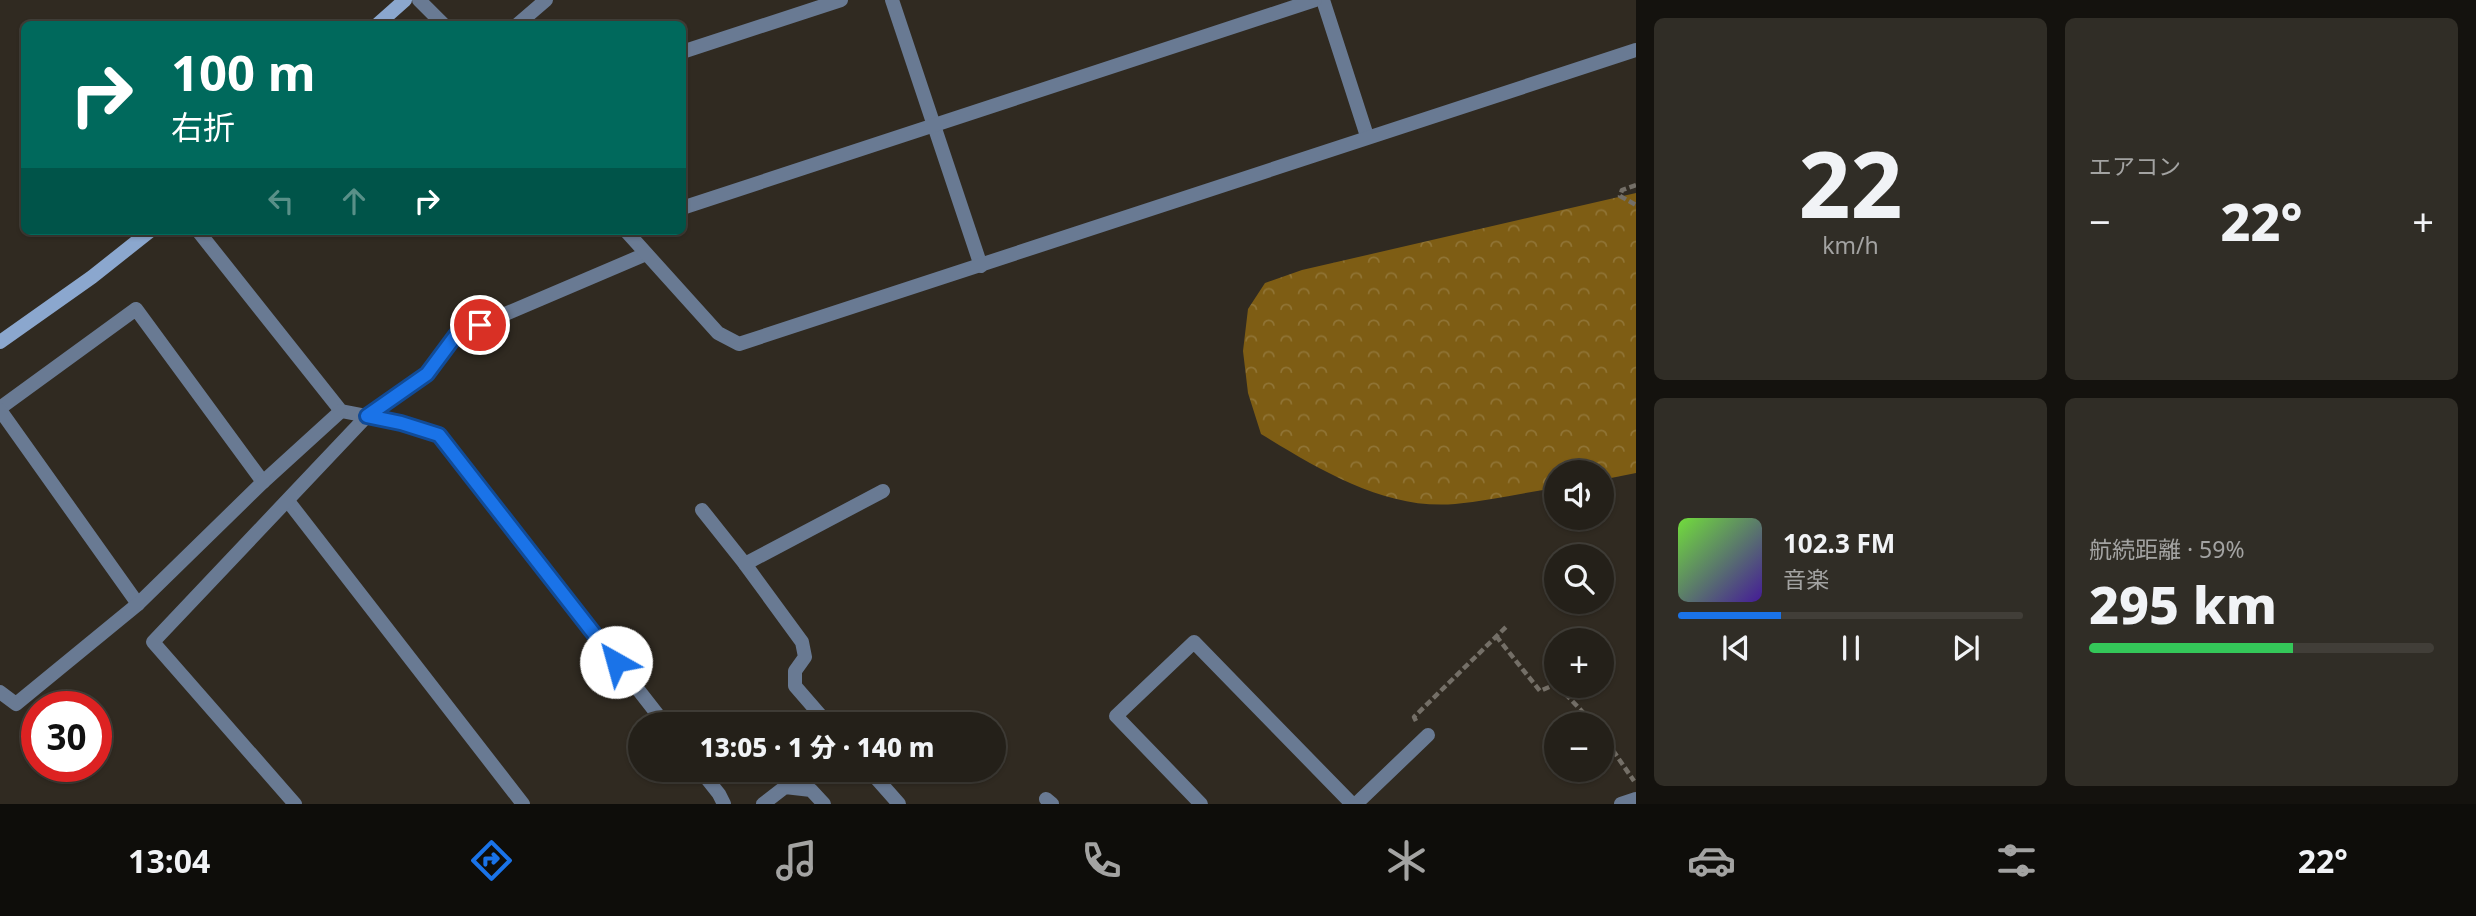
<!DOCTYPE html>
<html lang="ja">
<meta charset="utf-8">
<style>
:root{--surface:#242019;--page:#302d26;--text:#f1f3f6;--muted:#a3a3a2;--line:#413e38;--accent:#1a73e8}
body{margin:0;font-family:"Noto Sans","Noto Sans JP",sans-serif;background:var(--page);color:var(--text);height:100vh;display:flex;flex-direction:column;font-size:26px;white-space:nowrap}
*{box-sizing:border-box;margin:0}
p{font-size:23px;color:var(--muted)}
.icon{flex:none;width:38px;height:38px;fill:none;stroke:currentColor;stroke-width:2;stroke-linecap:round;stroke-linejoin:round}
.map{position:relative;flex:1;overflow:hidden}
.drawer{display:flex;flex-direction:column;gap:18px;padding:18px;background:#14120e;width:840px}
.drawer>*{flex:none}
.top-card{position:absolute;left:21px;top:21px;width:665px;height:214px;border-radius:10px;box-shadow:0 2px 5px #0004,0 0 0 2px var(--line);background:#00695c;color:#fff;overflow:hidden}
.fabs{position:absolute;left:1544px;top:460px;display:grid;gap:14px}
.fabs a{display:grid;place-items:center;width:70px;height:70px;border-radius:50%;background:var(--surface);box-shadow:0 2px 5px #0004,0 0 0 2px var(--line);font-size:35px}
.speed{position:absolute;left:21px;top:691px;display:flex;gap:14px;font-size:35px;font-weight:700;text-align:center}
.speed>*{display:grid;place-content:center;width:91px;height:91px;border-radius:50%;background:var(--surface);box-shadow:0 2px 5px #0004,0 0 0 2px var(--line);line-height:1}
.speed .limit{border:10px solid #d22;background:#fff;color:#111}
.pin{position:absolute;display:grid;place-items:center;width:60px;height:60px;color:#fff;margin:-30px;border:4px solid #fff;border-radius:50%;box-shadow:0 2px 7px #0007}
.me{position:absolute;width:77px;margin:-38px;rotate:322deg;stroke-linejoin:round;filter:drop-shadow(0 0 5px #0008)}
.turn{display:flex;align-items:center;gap:24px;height:147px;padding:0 35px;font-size:32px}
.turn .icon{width:91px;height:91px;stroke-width:2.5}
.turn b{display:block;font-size:49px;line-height:60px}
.lanes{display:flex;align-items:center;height:66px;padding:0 35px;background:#0003;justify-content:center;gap:35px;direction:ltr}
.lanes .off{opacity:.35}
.big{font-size:52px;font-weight:800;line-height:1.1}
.drawer .tile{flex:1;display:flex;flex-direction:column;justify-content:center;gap:10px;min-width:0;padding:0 24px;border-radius:10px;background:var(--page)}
.drawer .dial{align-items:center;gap:0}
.dial b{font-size:91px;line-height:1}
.song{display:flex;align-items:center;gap:21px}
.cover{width:84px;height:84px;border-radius:10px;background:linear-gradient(135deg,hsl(100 70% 55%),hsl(260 70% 35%))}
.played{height:7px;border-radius:4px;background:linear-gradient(90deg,var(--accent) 30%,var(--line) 30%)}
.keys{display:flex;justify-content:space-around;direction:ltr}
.heat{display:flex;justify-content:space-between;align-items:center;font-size:38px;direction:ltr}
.charge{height:10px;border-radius:5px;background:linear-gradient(90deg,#34c759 59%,var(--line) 0)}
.drawer .tiles{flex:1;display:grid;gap:18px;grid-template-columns:repeat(2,1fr)}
.trip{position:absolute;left:628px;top:712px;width:378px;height:70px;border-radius:35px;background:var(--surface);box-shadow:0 2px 5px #0004,0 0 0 2px var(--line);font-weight:800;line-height:70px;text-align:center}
.tabs{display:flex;height:112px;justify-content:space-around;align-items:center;background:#0e0d0a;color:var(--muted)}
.tabs .icon{width:49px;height:49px}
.tabs .selected{color:var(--accent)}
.tabs b{font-size:32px;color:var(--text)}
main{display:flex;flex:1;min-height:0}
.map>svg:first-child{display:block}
</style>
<main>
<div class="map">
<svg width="1636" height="804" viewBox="0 0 1636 804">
<defs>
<pattern id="forest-crowns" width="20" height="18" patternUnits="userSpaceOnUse" patternTransform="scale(1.75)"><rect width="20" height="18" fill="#7e5d14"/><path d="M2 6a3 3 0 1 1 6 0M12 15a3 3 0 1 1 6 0" fill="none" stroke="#907435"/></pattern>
</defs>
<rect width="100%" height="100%" fill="#302a21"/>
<path fill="url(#forest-crowns)" d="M1636,193V473L1601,480V472H1556V488C1522,493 1488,501 1455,504C1384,510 1319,469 1261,434L1248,393L1243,351L1248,309L1265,283L1302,270Z"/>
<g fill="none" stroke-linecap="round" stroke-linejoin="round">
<g stroke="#746f67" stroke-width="4.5" stroke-dasharray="7 3.5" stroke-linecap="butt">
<path d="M1636,185L1622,190L1620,196L1636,205"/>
<path d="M1496,636L1540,691L1556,684"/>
<path d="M1558,686L1594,724"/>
<path d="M1416,721L1414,717L1507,626"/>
<path d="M1601,733L1634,781"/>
</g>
<g stroke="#697a93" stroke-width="14">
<path d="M419,0L443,24"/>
<path d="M892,0L981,266"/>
<path d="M1323,0L1367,136"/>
<path d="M518,24L546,0"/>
<path d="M682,52L841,0"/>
<path d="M682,208L1315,0"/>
<path d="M198,231L341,411L367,416L427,374L456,335L646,254"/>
<path d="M626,231L718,333L739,344L1636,50"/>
<path d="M0,408L136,309L263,482"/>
<path d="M0,410L138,604"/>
<path d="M288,501L523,804"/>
<path d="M702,510L745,564"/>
<path d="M0,692L16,704L138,604L263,482L341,411"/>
<path d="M828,724L795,686V671L805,657L802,642L745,564L883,491"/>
<path d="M700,770L719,794L724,804"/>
<path d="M869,770L899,804"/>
<path d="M1046,799L1052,804"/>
<path d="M295,804L153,642L367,416L401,423L439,435L665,724"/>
<path d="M763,804L785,787L811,790L824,804"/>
<path d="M1201,804L1116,716L1194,642L1352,804"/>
<path d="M1356,804L1428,735"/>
<path d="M1621,804L1636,799"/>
</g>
<g stroke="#8ba7ce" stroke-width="14">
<path d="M378,24L405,0"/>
<path d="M0,342L92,277L150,231"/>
</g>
</g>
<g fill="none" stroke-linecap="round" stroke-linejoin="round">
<defs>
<path id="route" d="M480,325L456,335L427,374L367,416L401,423L439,435L616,662"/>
</defs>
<use href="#route" stroke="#114b97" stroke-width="18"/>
<use href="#route" stroke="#1a73e8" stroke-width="12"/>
</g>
</svg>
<div class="fabs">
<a><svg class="icon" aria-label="sound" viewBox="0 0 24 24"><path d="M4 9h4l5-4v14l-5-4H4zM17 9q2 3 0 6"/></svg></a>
<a><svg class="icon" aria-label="search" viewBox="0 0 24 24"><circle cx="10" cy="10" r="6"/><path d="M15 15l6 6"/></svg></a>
<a>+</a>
<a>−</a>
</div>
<div class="speed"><div class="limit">30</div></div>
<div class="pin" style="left:480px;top:325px;background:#d93025"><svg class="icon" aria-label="arrive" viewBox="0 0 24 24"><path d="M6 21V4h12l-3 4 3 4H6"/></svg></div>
<svg class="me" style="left:616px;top:662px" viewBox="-20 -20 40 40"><circle r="19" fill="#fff"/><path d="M0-13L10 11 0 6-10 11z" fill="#1a73e8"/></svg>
<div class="trip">13:05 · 1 分 · 140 m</div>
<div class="top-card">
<div class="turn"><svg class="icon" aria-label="right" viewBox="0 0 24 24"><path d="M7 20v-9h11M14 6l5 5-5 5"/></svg><div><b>100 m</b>右折</div></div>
<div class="lanes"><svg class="icon off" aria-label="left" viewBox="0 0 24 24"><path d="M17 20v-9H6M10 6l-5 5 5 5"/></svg><svg class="icon off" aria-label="ahead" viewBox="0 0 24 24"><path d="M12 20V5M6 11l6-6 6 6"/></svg><svg class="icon" aria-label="right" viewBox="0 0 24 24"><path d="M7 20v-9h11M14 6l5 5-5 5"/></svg></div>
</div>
</div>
<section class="drawer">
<div class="tiles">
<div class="tile dial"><b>22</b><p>km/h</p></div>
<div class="tile"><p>エアコン</p>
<div class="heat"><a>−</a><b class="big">22°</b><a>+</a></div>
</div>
<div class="tile">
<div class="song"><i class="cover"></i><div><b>102.3 FM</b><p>音楽</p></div></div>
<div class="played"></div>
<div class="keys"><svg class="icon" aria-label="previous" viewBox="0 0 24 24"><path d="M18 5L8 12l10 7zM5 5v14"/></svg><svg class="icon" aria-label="pause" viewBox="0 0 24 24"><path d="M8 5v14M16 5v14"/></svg><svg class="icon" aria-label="next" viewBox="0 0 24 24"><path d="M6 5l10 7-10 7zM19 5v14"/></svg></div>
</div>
<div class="tile"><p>航続距離 · 59%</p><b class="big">295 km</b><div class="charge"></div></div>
</div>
</section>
</main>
<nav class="tabs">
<b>13:04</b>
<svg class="icon selected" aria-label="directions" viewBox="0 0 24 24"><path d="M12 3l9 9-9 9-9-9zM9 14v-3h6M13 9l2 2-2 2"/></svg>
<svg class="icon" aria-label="music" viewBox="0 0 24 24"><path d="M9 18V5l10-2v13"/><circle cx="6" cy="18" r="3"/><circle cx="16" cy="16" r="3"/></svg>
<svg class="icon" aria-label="phone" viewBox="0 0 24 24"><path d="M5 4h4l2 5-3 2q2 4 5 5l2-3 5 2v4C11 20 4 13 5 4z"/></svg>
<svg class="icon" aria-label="climate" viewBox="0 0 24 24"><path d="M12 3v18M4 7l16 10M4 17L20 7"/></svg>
<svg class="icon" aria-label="car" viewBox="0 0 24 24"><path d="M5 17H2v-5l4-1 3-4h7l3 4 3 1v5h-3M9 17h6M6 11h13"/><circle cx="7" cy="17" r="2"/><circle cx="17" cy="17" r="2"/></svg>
<svg class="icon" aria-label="filters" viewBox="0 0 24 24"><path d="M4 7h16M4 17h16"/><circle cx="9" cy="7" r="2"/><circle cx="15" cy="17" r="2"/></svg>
<b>22°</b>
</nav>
